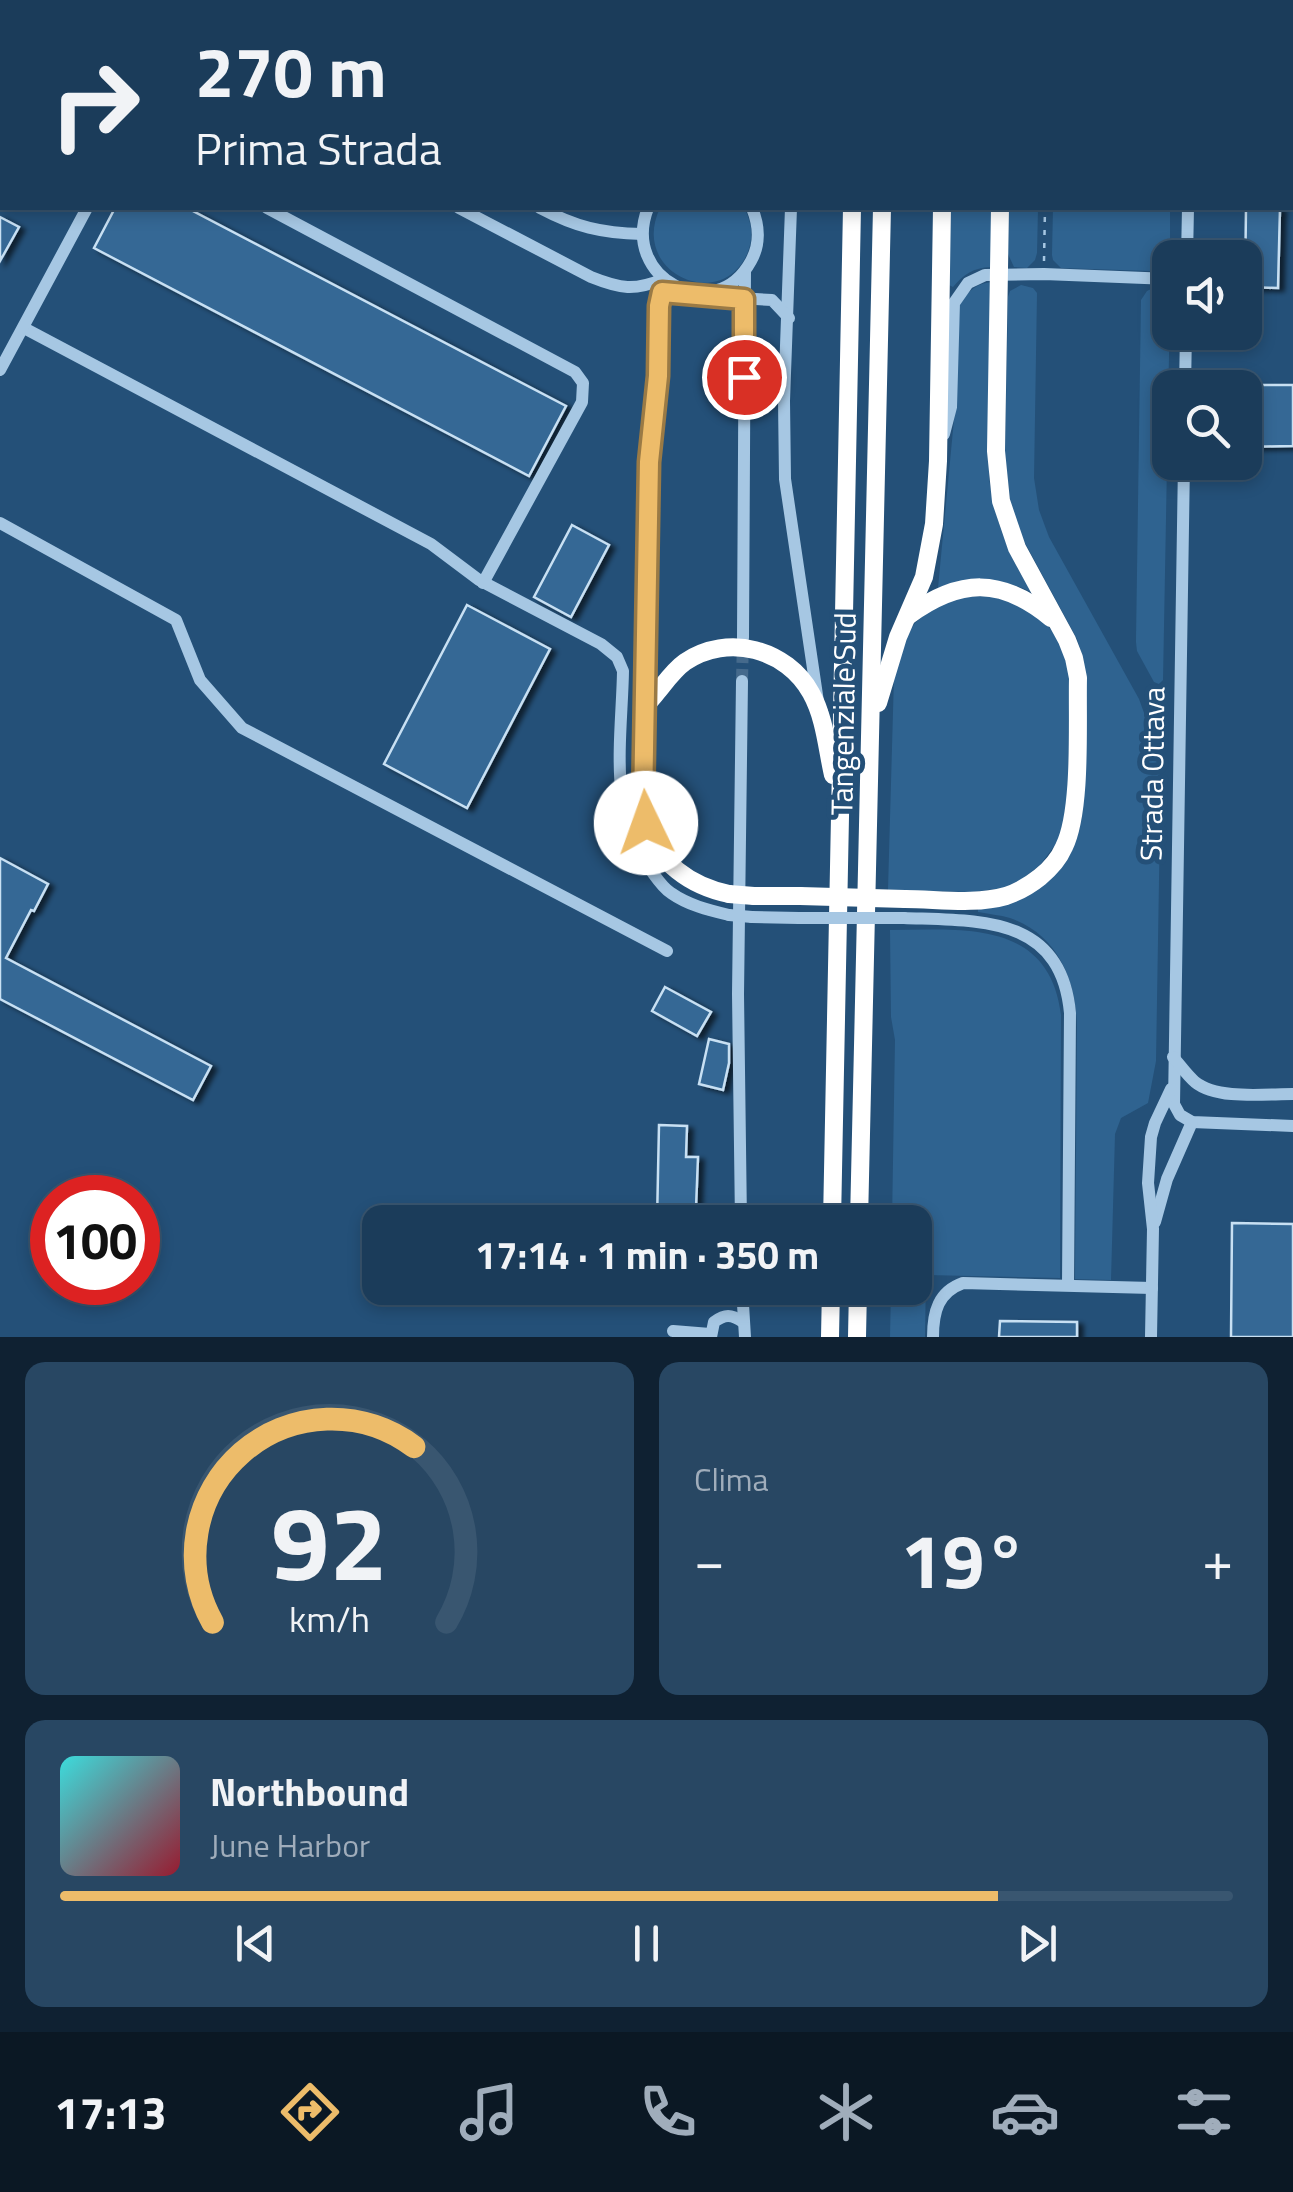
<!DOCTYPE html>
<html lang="it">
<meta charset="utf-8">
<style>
:root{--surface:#1b3c5a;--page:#284763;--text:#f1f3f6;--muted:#a0adbb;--line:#395670;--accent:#edbc6a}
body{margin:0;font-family:"Titillium Web",sans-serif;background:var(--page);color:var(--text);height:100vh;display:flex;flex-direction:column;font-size:38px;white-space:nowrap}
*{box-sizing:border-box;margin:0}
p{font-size:32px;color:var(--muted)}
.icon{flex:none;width:55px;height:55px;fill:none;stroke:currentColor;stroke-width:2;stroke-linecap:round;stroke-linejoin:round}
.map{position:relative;height:1337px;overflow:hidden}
.sheet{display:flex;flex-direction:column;gap:25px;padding:25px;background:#0f2132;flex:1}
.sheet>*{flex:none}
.banner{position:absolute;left:0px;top:0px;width:1295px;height:210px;box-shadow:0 5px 15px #0003,0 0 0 2px var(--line);background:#1b3c5a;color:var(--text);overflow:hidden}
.buttons{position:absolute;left:1152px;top:240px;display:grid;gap:20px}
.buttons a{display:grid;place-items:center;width:110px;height:110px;border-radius:20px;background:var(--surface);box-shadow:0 5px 15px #0003,0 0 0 2px var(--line);font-size:50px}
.speed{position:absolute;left:30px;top:1175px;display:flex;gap:20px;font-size:50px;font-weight:700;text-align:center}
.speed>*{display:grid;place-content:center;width:130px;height:130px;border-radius:50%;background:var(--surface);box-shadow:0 5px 15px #0003,0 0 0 2px var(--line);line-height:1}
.speed .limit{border:15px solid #d22;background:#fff;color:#111}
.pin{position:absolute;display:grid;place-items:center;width:85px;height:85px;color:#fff;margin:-42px;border:5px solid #fff;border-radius:50%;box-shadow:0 2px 10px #0007}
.me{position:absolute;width:110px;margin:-55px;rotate:357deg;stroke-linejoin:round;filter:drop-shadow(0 0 8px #0008)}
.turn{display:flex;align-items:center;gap:35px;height:210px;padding:0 30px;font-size:45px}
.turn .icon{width:130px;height:130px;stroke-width:2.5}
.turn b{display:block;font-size:70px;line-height:85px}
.big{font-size:75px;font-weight:700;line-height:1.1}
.sheet .tile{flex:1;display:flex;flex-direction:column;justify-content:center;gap:15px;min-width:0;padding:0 35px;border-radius:20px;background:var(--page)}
.sheet .dial{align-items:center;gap:0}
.dial svg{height:260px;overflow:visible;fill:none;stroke:var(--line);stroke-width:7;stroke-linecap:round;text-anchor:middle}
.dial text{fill:var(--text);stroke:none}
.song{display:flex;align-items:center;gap:30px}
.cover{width:120px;height:120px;border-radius:15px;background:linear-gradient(135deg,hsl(180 70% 55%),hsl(350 70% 35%))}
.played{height:10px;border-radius:5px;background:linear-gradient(90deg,var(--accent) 80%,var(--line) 80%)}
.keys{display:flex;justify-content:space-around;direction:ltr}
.heat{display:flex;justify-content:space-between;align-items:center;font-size:55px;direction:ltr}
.sheet .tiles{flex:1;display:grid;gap:25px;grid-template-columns:1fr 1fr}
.tile:last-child{grid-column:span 2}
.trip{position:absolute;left:362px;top:1205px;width:570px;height:100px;border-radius:20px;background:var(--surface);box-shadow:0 5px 15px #0003,0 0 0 2px var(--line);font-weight:700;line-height:100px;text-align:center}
.dock{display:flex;height:160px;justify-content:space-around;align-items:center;background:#0b1824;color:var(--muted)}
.dock .icon{width:70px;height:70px}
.dock .selected{color:var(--accent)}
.dock b{font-size:45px;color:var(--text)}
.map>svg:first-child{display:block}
</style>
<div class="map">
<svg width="1293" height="1337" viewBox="0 0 1293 1337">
<defs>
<filter id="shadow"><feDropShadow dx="5.5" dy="3" stdDeviation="2.5" flood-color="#0009"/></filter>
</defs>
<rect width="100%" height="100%" fill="#245078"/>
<g fill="#2f6390">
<path d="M660,208H744C752,222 754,238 747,254C721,313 629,273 660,208Z"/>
<path d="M951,208H992L991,267C973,268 964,274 953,287L949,285Z"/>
<path d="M1009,208H1038L1037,253L1035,260L1027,268L1014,267L1008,254Z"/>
<path d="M1053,208H1170V240L1164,262L1150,271L1061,268L1053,260L1052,255Z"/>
<path d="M992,282L989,478C995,520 1009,559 1033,593C1002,577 970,575 938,588L955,409L960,302C969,291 977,283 992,282Z"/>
<path d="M1021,285L1033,288L1037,293L1034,478L1039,510L1049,537L1139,699L1161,760L1156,1061L1148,1103L1121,1118L1115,1134L1111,1280L1075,1279L1077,1027C1076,980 1058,935 1010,918C1000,915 988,914 978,912V909L1025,897L1039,888L1063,864L1076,841L1082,818L1086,680L1083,658L1077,639L1018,530L1011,507L1005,455L1008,297L1010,291Z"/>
<path d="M1153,288L1165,291L1170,301L1163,680L1159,684L1154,682L1137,651L1136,642L1141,300L1147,291Z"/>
<path d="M992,596L1030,610L1051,629L1063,650L1071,680L1067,813L1061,837L1040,865L1022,879L1003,888L972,892L888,890L894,677L908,634L915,623L935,606L961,597Z"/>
<path d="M890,930C963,930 1049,919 1061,1015L1060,1278L926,1275L925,1337H890L891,1288H915V1222H892L895,1040L891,1017Z"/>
</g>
<g fill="#346895" stroke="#c8e0f3" stroke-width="2.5" filter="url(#shadow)">
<path d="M115,208H187L566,406L529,476L94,248Z"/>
<path d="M1246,208H1280L1278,288L1245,287Z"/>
<path d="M0,217L19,227L0,261Z"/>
<path d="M1245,385H1293V446L1245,447Z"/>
<path d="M572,525L609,545L571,617L534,597Z"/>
<path d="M467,605L550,649L467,808L384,764Z"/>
<path d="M0,858L48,884L34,911L31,910L6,958L211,1066L193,1100L0,999Z"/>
<path d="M665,987L711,1012L697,1036L652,1011Z"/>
<path d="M709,1039L729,1044V1063L723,1090L699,1084Z"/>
<path d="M659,1125L687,1126L686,1157H698L696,1208H685L684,1222H657Z"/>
<path d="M1232,1223L1293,1224V1337H1231Z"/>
<path d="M1000,1321L1077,1322V1337H999Z"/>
</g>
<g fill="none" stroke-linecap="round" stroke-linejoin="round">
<path stroke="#456a8c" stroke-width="12" stroke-dasharray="12 6" stroke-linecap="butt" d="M742,681L743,640"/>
<path stroke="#a6c7e3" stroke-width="2.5" stroke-dasharray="5 8" stroke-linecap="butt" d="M1044,261L1045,208"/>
<g stroke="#a6c7e3" stroke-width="12">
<path d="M67,0L72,2"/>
<path d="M149,0L153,2"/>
<path d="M236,0L241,2"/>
<path d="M978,0L983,2"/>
<path d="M122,2L123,0"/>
<path d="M200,2L201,0"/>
<path d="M676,2V0"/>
<path d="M752,2V0"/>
<path d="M794,2V0"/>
<path d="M1192,2V0"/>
<path d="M0,34L2,36"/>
<path d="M1292,65H1293"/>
<path d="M0,71L2,72"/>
<path d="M1292,100H1293"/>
<path d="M0,105L2,106"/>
<path d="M0,141L2,142"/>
<path d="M0,177L2,178"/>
<path d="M267,208L575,372L583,383L582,402L483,583"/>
<path d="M459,208L591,277C621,289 634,291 664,279"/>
<path d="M540,208C576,227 601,233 642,234"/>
<path d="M648,208C620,279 715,327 751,261C761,243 759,225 752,208"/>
<path d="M791,208L784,401L785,479L818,702"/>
<path d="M1187,258L1188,208"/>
<path d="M704,296L772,300L789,318"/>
<path d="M24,328L431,544L479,580L601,644L617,657L623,671C622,735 607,816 650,869C656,877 662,887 671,893C688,905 708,910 729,915"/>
<path d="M0,370L87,208"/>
<path d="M1185,388L1186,332"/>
<path d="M944,434L951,407L954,303L968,283L985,275L1044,274L1170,279"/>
<path d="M1184,462L1174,1104L1180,1115L1192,1122L1293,1126"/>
<path d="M0,523L176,620L200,680L242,728L667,951"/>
<path d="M743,638L745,271"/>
<path d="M644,708L649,462L659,376V306L664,279"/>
<path d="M752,917L799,918"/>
<path d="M904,918C979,921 1061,915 1070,1013L1068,1285"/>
<path d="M1173,1057C1180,1065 1187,1075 1195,1082C1217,1100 1265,1094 1293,1094"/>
<path d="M741,1222L738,994L742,681"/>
<path d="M1155,1222L1167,1179L1192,1122"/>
<path d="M742,1288L745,1337"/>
<path d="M673,1331L710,1334"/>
<path d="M711,1337L714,1322C725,1314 731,1314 743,1322"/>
<path d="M933,1337C933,1312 938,1292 963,1283L1152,1288"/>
<path d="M1151,1337L1153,1229L1148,1183L1151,1137L1155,1123L1171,1089"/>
</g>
<g stroke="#fff" stroke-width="18">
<path d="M856,2V0"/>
<path d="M886,2V0"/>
<path d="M946,2V0"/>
<path d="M1004,2V0"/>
<path d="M908,616C960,578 1001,577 1051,618"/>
<path d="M878,703L898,637L924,577L934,524L938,461L942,208"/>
<path d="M729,894C691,886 657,863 646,823C641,804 644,782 644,762C644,748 641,720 645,708C648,702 655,695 659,690C667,680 675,669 685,662C728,633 787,649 811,693C825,718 827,749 833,775"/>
<path d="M754,896H800"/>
<path d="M905,899C937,899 975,905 1006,896C1029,888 1054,870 1064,847C1082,811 1077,722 1078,678L1074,658L1067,640L1017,548L1001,501L996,451L1000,208"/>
<path d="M832,1222L852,208"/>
<path d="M859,1222L882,208"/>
<path d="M830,1337L831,1288"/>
<path d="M857,1337L858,1288"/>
</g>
<g stroke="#a6c7e3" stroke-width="12">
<path d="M729,915L752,917"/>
<path d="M799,918H904"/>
</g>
<g stroke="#fff" stroke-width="18">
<path d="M729,894L754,896"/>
<path d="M800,896L905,899"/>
</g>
</g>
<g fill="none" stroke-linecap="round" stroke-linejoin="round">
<defs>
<path id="route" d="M646,823L643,806L649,462L658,376L659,306L662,292L744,299V377"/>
</defs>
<use href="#route" stroke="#9a7a45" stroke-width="25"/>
<use href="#route" stroke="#edbc6a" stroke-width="18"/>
</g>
<g text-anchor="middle" stroke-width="10" stroke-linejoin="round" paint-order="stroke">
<g font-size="30" fill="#fff" stroke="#245078">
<text transform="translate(844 714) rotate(-89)" y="10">Tangenziale Sud</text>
<text transform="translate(1153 774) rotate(-89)" y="10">Strada Ottava</text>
</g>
</g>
</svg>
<div class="buttons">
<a><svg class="icon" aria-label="sound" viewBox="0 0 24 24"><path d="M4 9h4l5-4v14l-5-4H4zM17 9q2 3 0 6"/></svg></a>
<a><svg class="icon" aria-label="search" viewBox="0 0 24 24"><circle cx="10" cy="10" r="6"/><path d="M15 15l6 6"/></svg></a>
</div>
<div class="speed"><div class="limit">100</div></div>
<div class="pin" style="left:744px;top:377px;background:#d93025"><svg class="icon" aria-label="arrive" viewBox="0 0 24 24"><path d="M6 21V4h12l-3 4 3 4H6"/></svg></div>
<svg class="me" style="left:646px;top:823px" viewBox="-20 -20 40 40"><circle r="19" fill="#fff"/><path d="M0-13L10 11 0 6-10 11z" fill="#edbc6a"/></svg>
<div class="trip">17:14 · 1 min · 350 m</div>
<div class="banner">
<div class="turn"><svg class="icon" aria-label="right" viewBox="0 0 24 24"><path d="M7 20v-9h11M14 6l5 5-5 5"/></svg><div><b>270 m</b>Prima Strada</div></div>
</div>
</div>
<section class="sheet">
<div class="tiles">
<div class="tile dial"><svg viewBox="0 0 100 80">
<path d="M14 69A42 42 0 1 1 86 69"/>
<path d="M14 69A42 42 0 0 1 76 15" stroke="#edbc6a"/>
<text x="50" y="56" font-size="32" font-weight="700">92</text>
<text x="50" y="72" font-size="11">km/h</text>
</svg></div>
<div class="tile"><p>Clima</p>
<div class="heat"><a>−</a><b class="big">19°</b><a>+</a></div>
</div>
<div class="tile">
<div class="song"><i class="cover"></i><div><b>Northbound</b><p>June Harbor</p></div></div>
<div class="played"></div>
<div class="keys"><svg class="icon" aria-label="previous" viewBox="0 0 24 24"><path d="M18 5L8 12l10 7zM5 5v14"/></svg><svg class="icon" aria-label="pause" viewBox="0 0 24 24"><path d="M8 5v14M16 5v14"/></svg><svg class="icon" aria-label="next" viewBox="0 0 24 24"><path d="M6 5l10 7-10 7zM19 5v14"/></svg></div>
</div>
</div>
</section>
<nav class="dock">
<b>17:13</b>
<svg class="icon selected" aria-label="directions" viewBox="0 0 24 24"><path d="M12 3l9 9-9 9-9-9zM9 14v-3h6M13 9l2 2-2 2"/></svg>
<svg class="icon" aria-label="music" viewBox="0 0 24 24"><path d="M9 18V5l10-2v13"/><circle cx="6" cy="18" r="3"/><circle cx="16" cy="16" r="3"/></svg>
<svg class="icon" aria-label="phone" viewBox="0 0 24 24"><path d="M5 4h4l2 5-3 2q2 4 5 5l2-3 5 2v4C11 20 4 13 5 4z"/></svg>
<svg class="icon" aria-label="climate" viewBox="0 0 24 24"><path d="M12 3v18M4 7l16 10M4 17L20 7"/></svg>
<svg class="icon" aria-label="car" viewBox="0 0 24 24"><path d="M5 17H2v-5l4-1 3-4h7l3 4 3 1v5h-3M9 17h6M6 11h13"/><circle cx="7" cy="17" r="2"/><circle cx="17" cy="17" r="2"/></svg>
<svg class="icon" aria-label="filters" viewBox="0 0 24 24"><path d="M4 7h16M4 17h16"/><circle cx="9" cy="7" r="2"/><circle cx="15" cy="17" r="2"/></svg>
</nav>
